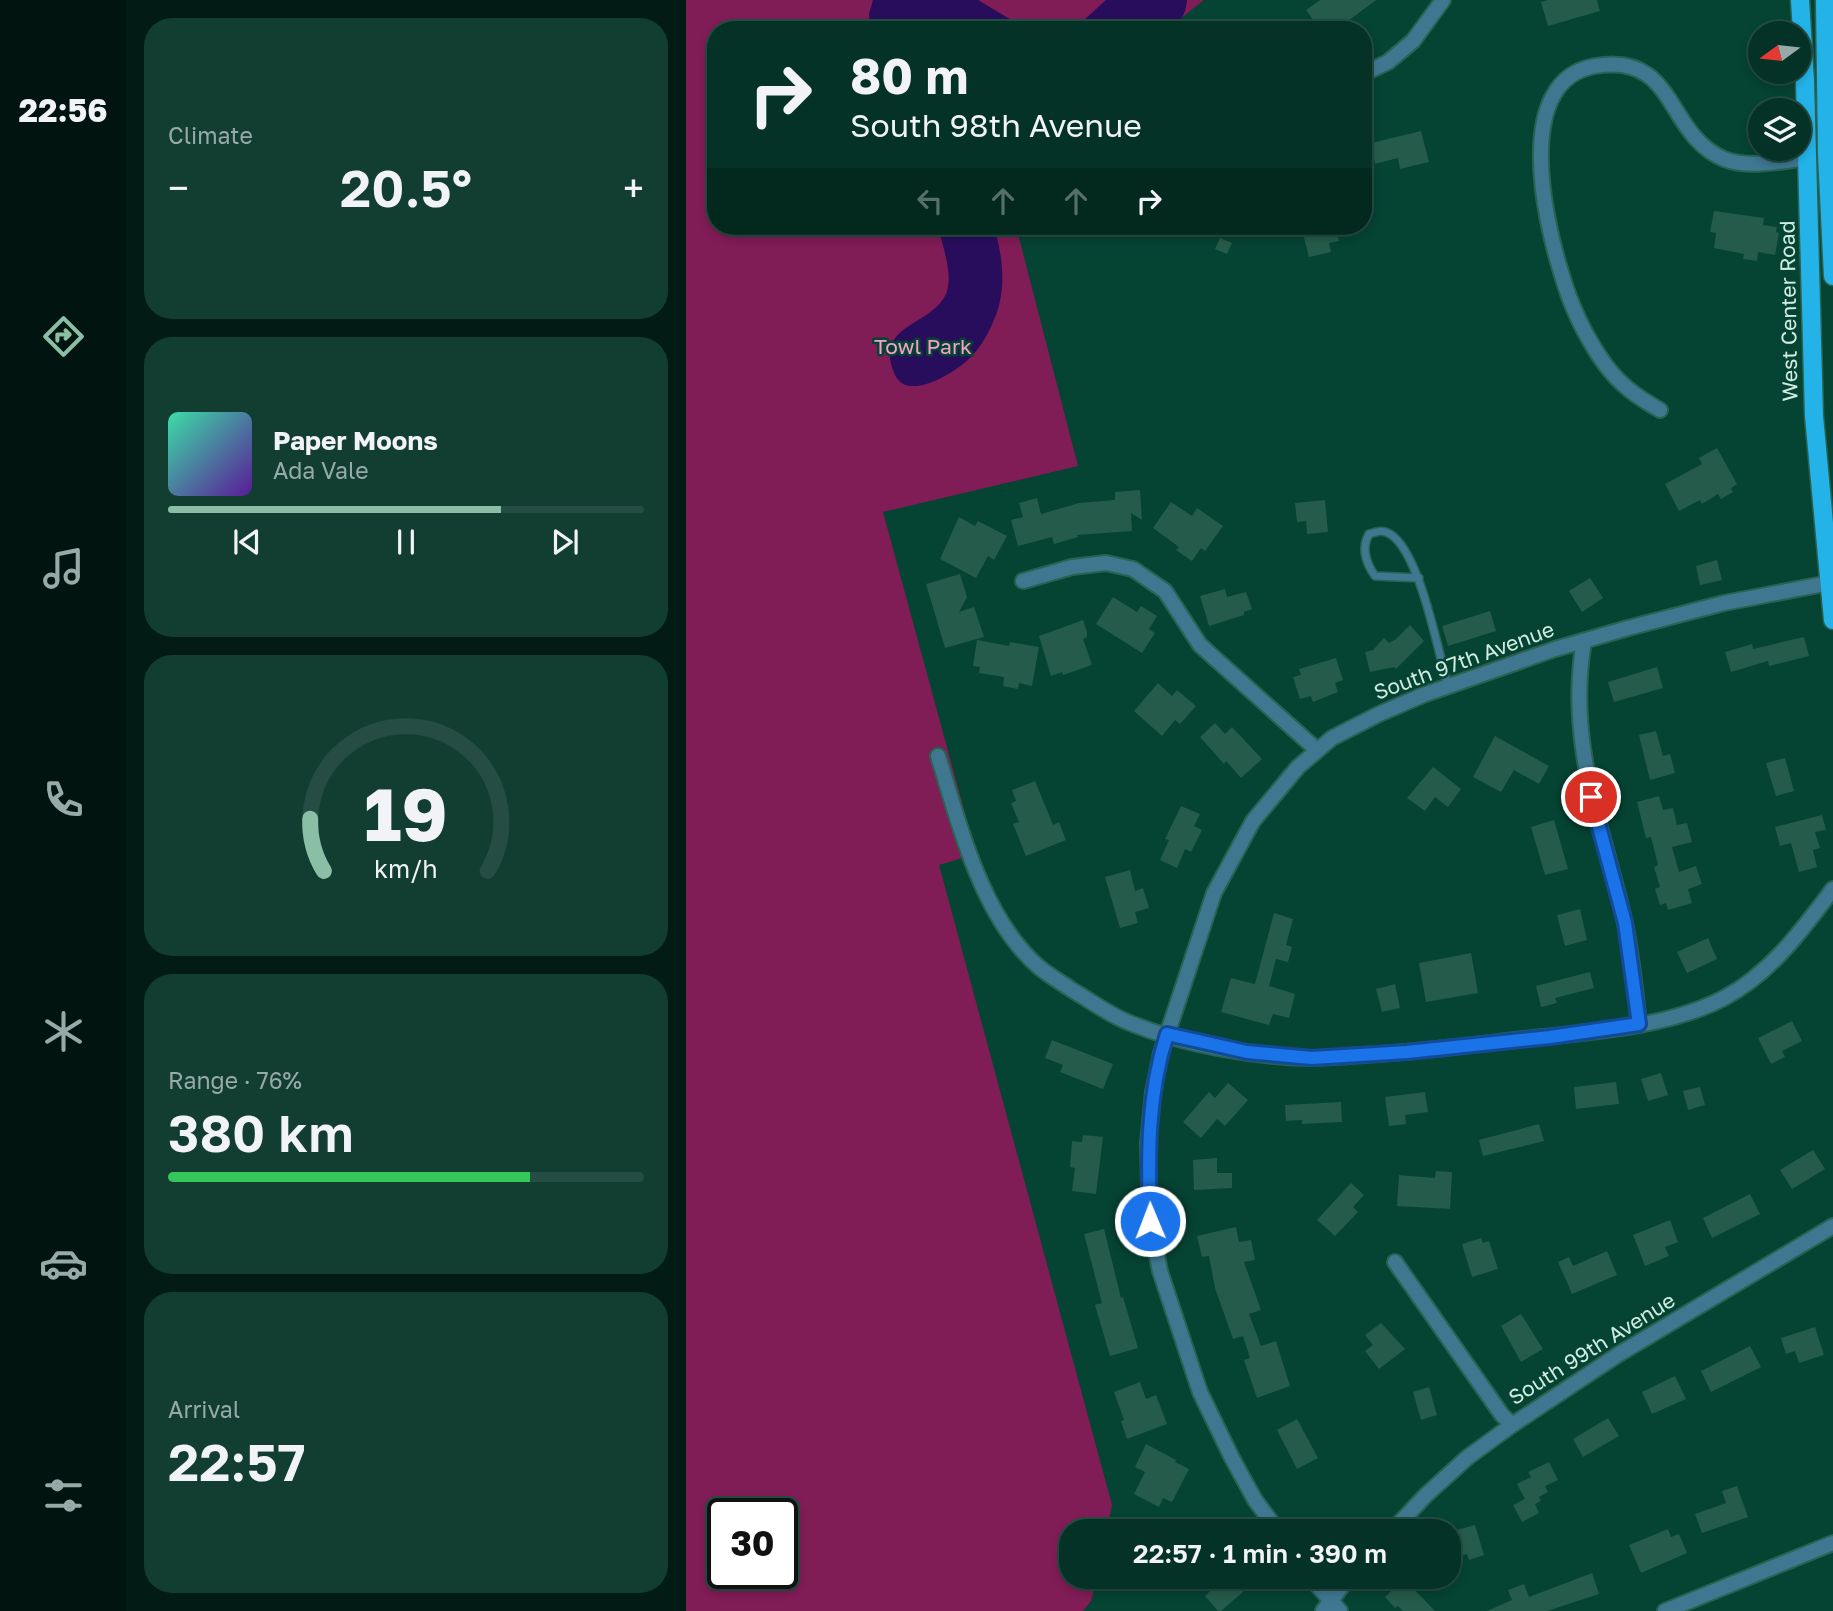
<!DOCTYPE html>
<meta charset="utf-8">
<style>
:root{--surface:#043226;--page:#123e32;--text:#f1f3f6;--muted:#97aaa7;--line:#254d43;--accent:#8abfa5}
body{margin:0;font-family:"Golos Text",sans-serif;background:var(--page);color:var(--text);height:100vh;display:flex;flex-direction:column;font-size:26px;white-space:nowrap}
*{box-sizing:border-box;margin:0}
p{font-size:23px;color:var(--muted)}
.icon{flex:none;width:38px;height:38px;fill:none;stroke:currentColor;stroke-width:2;stroke-linecap:round;stroke-linejoin:round}
.map{position:relative;flex:1;overflow:hidden}
.sheet{display:flex;flex-direction:column;gap:18px;padding:18px;background:#021c15;width:560px}
.sheet>*{flex:none}
.hud{position:absolute;left:21px;top:21px;width:665px;height:214px;border-radius:28px;box-shadow:0 4px 10px #0003,0 0 0 2px var(--line);background:#043226;color:var(--text);overflow:hidden}
.needle{width:46px;rotate:255deg}
.buttons{position:absolute;left:1062px;top:21px;display:grid;gap:14px}
.buttons a{display:grid;place-items:center;width:63px;height:63px;border-radius:50%;background:var(--surface);box-shadow:0 4px 10px #0003,0 0 0 2px var(--line);font-size:35px}
.speed{position:absolute;left:21px;top:1498px;display:flex;gap:14px;font-size:35px;font-weight:700;text-align:center}
.speed>*{display:grid;place-content:center;width:91px;height:91px;border-radius:50%;background:var(--surface);box-shadow:0 4px 10px #0003,0 0 0 2px var(--line);line-height:1}
.speed .limit{border:4px solid #111;border-radius:10px;background:#fff;color:#111}
.pin{position:absolute;display:grid;place-items:center;width:60px;height:60px;color:#fff;margin:-30px;border:4px solid #fff;border-radius:50%;box-shadow:0 2px 7px #0007}
.me{position:absolute;width:77px;margin:-38px;rotate:359deg;stroke-linejoin:round;filter:drop-shadow(0 0 5px #0008)}
.turn{display:flex;align-items:center;gap:24px;height:147px;padding:0 28px;font-size:32px}
.turn .icon{width:91px;height:91px;stroke-width:2.5}
.turn b{display:block;font-size:49px;line-height:60px}
.lanes{display:flex;align-items:center;height:66px;padding:0 28px;background:#0003;justify-content:center;gap:35px;direction:ltr}
.lanes .off{opacity:.35}
.big{font-size:52px;font-weight:600;line-height:1.1}
.sheet .widget{flex:1;display:flex;flex-direction:column;justify-content:center;gap:10px;min-width:0;padding:0 24px;border-radius:28px;background:var(--page)}
.sheet .dial{align-items:center;gap:0}
.dial svg{height:182px;overflow:visible;fill:none;stroke:var(--line);stroke-width:7;stroke-linecap:round;text-anchor:middle}
.dial text{fill:var(--text);stroke:none}
.song{display:flex;align-items:center;gap:21px}
.cover{width:84px;height:84px;border-radius:10px;background:linear-gradient(135deg,hsl(160 70% 55%),hsl(270 70% 35%))}
.played{height:7px;border-radius:4px;background:linear-gradient(90deg,var(--accent) 70%,var(--line) 70%)}
.keys{display:flex;justify-content:space-around;direction:ltr}
.heat{display:flex;justify-content:space-between;align-items:center;font-size:38px;direction:ltr}
.charge{height:10px;border-radius:5px;background:linear-gradient(90deg,#34c759 76%,var(--line) 0)}
.trip{position:absolute;left:373px;top:1519px;width:402px;height:70px;border-radius:28px;background:var(--surface);box-shadow:0 4px 10px #0003,0 0 0 2px var(--line);font-weight:600;line-height:70px;text-align:center}
main{display:flex;flex:1;min-height:0}
.dock{display:flex;flex-direction:column;width:126px;justify-content:space-around;align-items:center;background:#02140f;color:var(--muted)}
.dock .icon{width:49px;height:49px}
.dock .on{color:var(--accent)}
.dock b{font-size:32px;color:var(--text)}
.map>svg:first-child{display:block}
</style>
<main>
<nav class="dock">
<b>22:56</b>
<svg class="icon on" aria-label="directions" viewBox="0 0 24 24"><path d="M12 3l9 9-9 9-9-9zM9 14v-3h6M13 9l2 2-2 2"/></svg>
<svg class="icon" aria-label="music" viewBox="0 0 24 24"><path d="M9 18V5l10-2v13"/><circle cx="6" cy="18" r="3"/><circle cx="16" cy="16" r="3"/></svg>
<svg class="icon" aria-label="phone" viewBox="0 0 24 24"><path d="M5 4h4l2 5-3 2q2 4 5 5l2-3 5 2v4C11 20 4 13 5 4z"/></svg>
<svg class="icon" aria-label="climate" viewBox="0 0 24 24"><path d="M12 3v18M4 7l16 10M4 17L20 7"/></svg>
<svg class="icon" aria-label="car" viewBox="0 0 24 24"><path d="M5 17H2v-5l4-1 3-4h7l3 4 3 1v5h-3M9 17h6M6 11h13"/><circle cx="7" cy="17" r="2"/><circle cx="17" cy="17" r="2"/></svg>
<svg class="icon" aria-label="filters" viewBox="0 0 24 24"><path d="M4 7h16M4 17h16"/><circle cx="9" cy="7" r="2"/><circle cx="15" cy="17" r="2"/></svg>
</nav>
<section class="sheet">
<div class="widget"><p>Climate</p>
<div class="heat"><a>−</a><b class="big">20.5°</b><a>+</a></div>
</div>
<div class="widget">
<div class="song"><i class="cover"></i><div><b>Paper Moons</b><p>Ada Vale</p></div></div>
<div class="played"></div>
<div class="keys"><svg class="icon" aria-label="previous" viewBox="0 0 24 24"><path d="M18 5L8 12l10 7zM5 5v14"/></svg><svg class="icon" aria-label="pause" viewBox="0 0 24 24"><path d="M8 5v14M16 5v14"/></svg><svg class="icon" aria-label="next" viewBox="0 0 24 24"><path d="M6 5l10 7-10 7zM19 5v14"/></svg></div>
</div>
<div class="widget dial"><svg viewBox="0 0 100 80">
<path d="M14 69A42 42 0 1 1 86 69"/>
<path d="M14 69A42 42 0 0 1 8 46" stroke="#8abfa5"/>
<text x="50" y="56" font-size="32" font-weight="700">19</text>
<text x="50" y="72" font-size="11">km/h</text>
</svg></div>
<div class="widget"><p>Range · 76%</p><b class="big">380 km</b><div class="charge"></div></div>
<div class="widget"><p>Arrival</p><b class="big">22:57</b></div>
</section>
<div class="map">
<svg width="1147" height="1611" viewBox="0 0 1147 1611">
<rect width="100%" height="100%" fill="#054333"/>
<path fill="#801c56" fill-rule="evenodd" d="M0,0H518L480,30H30V226H330L392,466L197,512L290,854L253,865L426,1505L421,1531H385V1577H411L405,1601L397,1611H0ZM37,1514H96V1573H37Z"/>
<g fill="#280d5d">
<path d="M187,0H292L342,30H184L183,14Z"/>
<path d="M420,0H501C500,15 494,23 481,30H387Z"/>
<path d="M252,226H308C316,255 321,286 310,315C304,330 297,344 286,356C272,371 222,403 209,375C186,324 245,327 260,294C268,275 256,245 252,226Z"/>
</g>
<g fill="#255b4a">
<path d="M634,0H690L650,30H616L628,21L620,10Z"/>
<path d="M862,0H911L914,11L862,26L855,2Z"/>
<path d="M735,131L743,162L714,169L712,158L689,164L688,159L677,162V145Z"/>
<path d="M1028,211L1078,218L1077,225L1091,227L1090,232L1093,233L1089,255L1072,252L1071,261L1057,259L1058,254L1028,248L1030,233L1024,232Z"/>
<path d="M615,226H649L653,241L643,243L645,252L623,257Z"/>
<path d="M534,238L546,243L541,254L529,249Z"/>
<path d="M1031,448L1051,484L1045,488L1047,492L1035,499L1032,494L1016,504L1014,500L993,511L979,484L1016,464L1013,458Z"/>
<path d="M454,490L456,520L445,513L446,531L391,535L392,537L368,544L366,537L332,546L325,520L337,517L333,503L351,498L355,514L393,503L429,500V492Z"/>
<path d="M639,500L642,532L621,534L620,521L611,522L609,503Z"/>
<path d="M485,502L506,516L511,508L537,526L519,551L515,548L506,561L490,550L493,547L467,528Z"/>
<path d="M273,517L289,526L292,521L321,536L308,560L302,556L290,578L254,559Z"/>
<path d="M1031,560L1036,580L1014,585L1010,566Z"/>
<path d="M274,574L281,597L273,612L288,607L298,637L259,648L240,584Z"/>
<path d="M904,578L917,598L896,612L883,591Z"/>
<path d="M539,589L541,597L560,592L566,609L558,612V615L523,626L514,596Z"/>
<path d="M427,597L451,612L455,606L471,616L463,629L469,633L456,653L410,624Z"/>
<path d="M804,611L810,631L762,646L756,626Z"/>
<path d="M397,620L401,632V637L397,639L406,665L377,675L376,672L365,676L353,636Z"/>
<path d="M724,625L738,641L710,669L708,667L684,672L679,652L687,650L698,638L703,643L710,639Z"/>
<path d="M1118,637L1123,656L1083,666L1082,661L1045,672L1039,652L1066,644L1067,649Z"/>
<path d="M291,640L323,646L324,642L353,647L346,686L333,683L332,689L317,686L318,677L293,673L294,667L287,666Z"/>
<path d="M650,658L657,680L649,683L652,692L627,702L625,696L614,699L607,677L615,675L613,669Z"/>
<path d="M971,667L977,688L928,702L922,682Z"/>
<path d="M472,683L486,696L491,690L510,706L494,724L489,720L476,736L448,711Z"/>
<path d="M529,723L539,734L546,727L576,759L555,778L540,761L538,764L514,737Z"/>
<path d="M970,731L977,756L984,754L989,773L964,780L953,735Z"/>
<path d="M809,736L863,766L853,784L828,770L815,792L787,777Z"/>
<path d="M1099,758L1108,791L1090,796L1080,763Z"/>
<path d="M747,767L775,789L762,807L749,797L739,811L721,798Z"/>
<path d="M349,781L367,825L373,822L380,840L340,856L327,824L333,822L325,803L330,801L326,790Z"/>
<path d="M973,796L977,810L987,808L991,825L1001,823L1006,842L986,847L993,872L1010,866L1016,884L1002,889L1006,903L982,910L980,903L974,905L969,889L974,887L968,867L972,865L965,837L960,838L951,802Z"/>
<path d="M495,806L514,814L508,826L516,830L505,852L499,849L491,868L474,860L483,840L479,839Z"/>
<path d="M1136,815L1140,830L1129,832L1134,848L1127,850L1131,867L1113,872L1105,843L1094,846L1089,827Z"/>
<path d="M868,820L882,869L859,875L845,827Z"/>
<path d="M444,870L449,891L457,888L463,908L449,912L452,923L434,928L419,877Z"/>
<path d="M894,909L901,940L879,946L871,915Z"/>
<path d="M588,913L607,919L600,945L606,947L602,962L590,959L583,986L609,994L603,1018L587,1014L583,1025L535,1012L545,978L569,984Z"/>
<path d="M1022,938L1031,959L1001,973L991,952Z"/>
<path d="M785,953L792,993L740,1002L733,963Z"/>
<path d="M904,972L908,988L869,998L871,1003L855,1007L850,986Z"/>
<path d="M709,984L714,1008L696,1012L690,989Z"/>
<path d="M1106,1021L1116,1041L1096,1051L1099,1057L1085,1064L1072,1038Z"/>
<path d="M366,1040L427,1064L417,1089L374,1072L377,1065L359,1058Z"/>
<path d="M975,1073L982,1095L962,1101L955,1079Z"/>
<path d="M930,1082L933,1104L890,1109L888,1087Z"/>
<path d="M542,1083L562,1100L539,1126L531,1119L515,1138L497,1122L523,1092L529,1098Z"/>
<path d="M1014,1087L1019,1105L1002,1110L997,1091Z"/>
<path d="M739,1092L742,1112L719,1115L720,1124L703,1126L699,1097Z"/>
<path d="M655,1102L656,1122L616,1124V1120L600,1121L599,1105Z"/>
<path d="M853,1124L858,1141L797,1156L793,1140Z"/>
<path d="M397,1135L417,1137L410,1194L386,1191L389,1168L384,1167L386,1141L396,1142Z"/>
<path d="M1127,1150L1139,1169L1106,1189L1094,1170Z"/>
<path d="M531,1158V1173H546V1188L508,1190L507,1160Z"/>
<path d="M750,1171L766,1172L764,1209L711,1206L713,1175L749,1178Z"/>
<path d="M665,1183L678,1195L667,1207L672,1212L649,1236L631,1220Z"/>
<path d="M1064,1194L1074,1214L1026,1238L1017,1218Z"/>
<path d="M984,1220L992,1242L979,1247L983,1256L959,1266L947,1235Z"/>
<path d="M550,1227L553,1242L565,1240L569,1260L558,1262L575,1310L563,1314L575,1346L590,1341L604,1386L571,1398L558,1360L564,1358L557,1336L547,1339L529,1288L523,1256L516,1257L511,1236Z"/>
<path d="M418,1229L435,1298L437,1297L452,1348L424,1356L409,1305L416,1303L398,1234Z"/>
<path d="M795,1238L797,1243L803,1241L812,1269L786,1277L776,1244Z"/>
<path d="M921,1251L931,1275L886,1294L872,1262L883,1257L887,1266Z"/>
<path d="M835,1314L857,1349L835,1362L815,1326Z"/>
<path d="M695,1323L719,1349L693,1369L679,1351L687,1345L679,1335Z"/>
<path d="M1129,1327L1138,1355L1113,1363L1109,1351L1100,1354L1095,1338Z"/>
<path d="M1064,1346L1075,1367L1025,1392L1015,1371Z"/>
<path d="M989,1376L1000,1399L966,1414L956,1392Z"/>
<path d="M454,1382L460,1399L470,1395L481,1424L441,1439L435,1421L438,1420L428,1392Z"/>
<path d="M743,1387L751,1415L735,1420L727,1392Z"/>
<path d="M922,1418L933,1436L897,1457L887,1439Z"/>
<path d="M611,1419L632,1458L611,1469L591,1430Z"/>
<path d="M460,1444L490,1460L489,1462L503,1469L486,1502L477,1498L473,1507L448,1494L459,1472L449,1467Z"/>
<path d="M863,1462L872,1480L859,1486L862,1492L853,1497L855,1501L849,1504L853,1513L836,1522L827,1505L839,1499L831,1484L845,1477L842,1472Z"/>
<path d="M1051,1486L1062,1517L1016,1533L1009,1514L1040,1503L1036,1491Z"/>
<path d="M789,1525L798,1555L783,1560L781,1554L772,1557L764,1532Z"/>
<path d="M982,1529L985,1537L993,1534L1001,1553L955,1573L943,1545Z"/>
<path d="M906,1573L913,1594L861,1611H801L826,1600L822,1590L838,1584L843,1597Z"/>
<path d="M519,1577H574L535,1611H532L519,1596L528,1587Z"/>
<path d="M718,1579L749,1611H717L712,1606L709,1608L699,1597Z"/>
</g>
<g fill="none" stroke-linecap="round" stroke-linejoin="round">
<defs>
<path id="lane" d="M733,578L689,576C680,563 675,548 683,534C692,531 697,530 704,534C734,552 752,652 762,686"/>
<g id="street">
<path d="M677,74L702,62L727,41L757,0"/>
<path d="M974,410C951,397 934,385 918,363C899,336 884,304 875,272C858,218 827,80 909,66C991,52 979,134 1038,159C1063,169 1096,161 1122,158"/>
<path d="M337,581L386,567L420,563L447,569L479,591L514,645L631,750"/>
<path d="M898,641C880,743 917,827 939,923C946,956 949,990 953,1024"/>
<path d="M252,756C274,826 296,919 354,968C364,976 376,983 386,990C405,1001 423,1015 444,1023C495,1044 567,1057 623,1058C641,1058 660,1056 678,1055C732,1052 785,1045 838,1039C902,1032 981,1028 1038,998C1084,974 1116,930 1147,889"/>
<path d="M709,1262L816,1415L826,1425"/>
<path d="M592,1531L569,1500L546,1458L514,1392L474,1271L464,1221L462,1143L467,1092L475,1053L528,893L567,821L612,767L646,738L693,714L737,695L869,649L942,628L1038,603L1143,583"/>
<path d="M706,1531L740,1495L782,1457L826,1425L933,1354L1147,1226"/>
<path d="M624,1577L654,1611"/>
<path d="M637,1611L663,1577"/>
<path d="M979,1611L1147,1543"/>
</g>
<g id="primary">
<path d="M1114,0L1119,81L1128,416L1147,620"/>
<path d="M1139,0L1141,155L1147,276"/>
</g>
</defs>
<use href="#lane" stroke="#2a6252" stroke-width="10"/>
<use href="#street" stroke="#2a6252" stroke-width="18"/>
<use href="#primary" stroke="#2a6252" stroke-width="21"/>
<use href="#lane" stroke="#3f7791" stroke-width="7"/>
<use href="#street" stroke="#3f7791" stroke-width="14"/>
<use href="#primary" stroke="#23b3e9" stroke-width="18"/>
</g>
<g fill="none" stroke-linecap="round" stroke-linejoin="round">
<defs>
<path id="route" d="M464,1221C462,1158 461,1096 481,1034L561,1052L626,1058L721,1052L864,1037L953,1024L939,923L905,797"/>
</defs>
<use href="#route" stroke="#114b97" stroke-width="18"/>
<use href="#route" stroke="#1a73e8" stroke-width="12"/>
</g>
<g text-anchor="middle" stroke-width="5" stroke-linejoin="round" paint-order="stroke">
<g font-size="21" fill="#d1ede2" stroke="#054333">
<text transform="translate(1103 311) rotate(-91)" y="7">West Center Road</text>
<text transform="translate(778 661) rotate(-20)" y="7">South 97th Avenue</text>
<text transform="translate(906 1349) rotate(-32)" y="7">South 99th Avenue</text>
</g>
<g font-size="21" fill="#f7a0ca" stroke="#054333">
<text x="237" y="354">Towl Park</text>
</g>
</g>
</svg>
<div class="buttons">
<a><svg class="needle" viewBox="-14 -14 28 28"><path d="M0-13l5 13h-10z" fill="#e53935"/><path d="M0 13l5-13h-10z" fill="#97aaa7"/></svg></a>
<a><svg class="icon" aria-label="layers" viewBox="0 0 24 24"><path d="M12 4l9 5-9 5-9-5zM3 14l9 5 9-5"/></svg></a>
</div>
<div class="speed"><div class="limit">30</div></div>
<div class="pin" style="left:905px;top:797px;background:#d93025"><svg class="icon" aria-label="arrive" viewBox="0 0 24 24"><path d="M6 21V4h12l-3 4 3 4H6"/></svg></div>
<svg class="me" style="left:464px;top:1221px" viewBox="-20 -20 40 40"><circle r="17" fill="#1a73e8" stroke="#fff" stroke-width="3"/><path d="M0-11L8 9 0 5-8 9z" fill="#fff"/></svg>
<div class="trip">22:57 · 1 min · 390 m</div>
<div class="hud">
<div class="turn"><svg class="icon" aria-label="right" viewBox="0 0 24 24"><path d="M7 20v-9h11M14 6l5 5-5 5"/></svg><div><b>80 m</b>South 98th Avenue</div></div>
<div class="lanes"><svg class="icon off" aria-label="left" viewBox="0 0 24 24"><path d="M17 20v-9H6M10 6l-5 5 5 5"/></svg><svg class="icon off" aria-label="ahead" viewBox="0 0 24 24"><path d="M12 20V5M6 11l6-6 6 6"/></svg><svg class="icon off" aria-label="ahead" viewBox="0 0 24 24"><path d="M12 20V5M6 11l6-6 6 6"/></svg><svg class="icon" aria-label="right" viewBox="0 0 24 24"><path d="M7 20v-9h11M14 6l5 5-5 5"/></svg></div>
</div>
</div>
</main>
